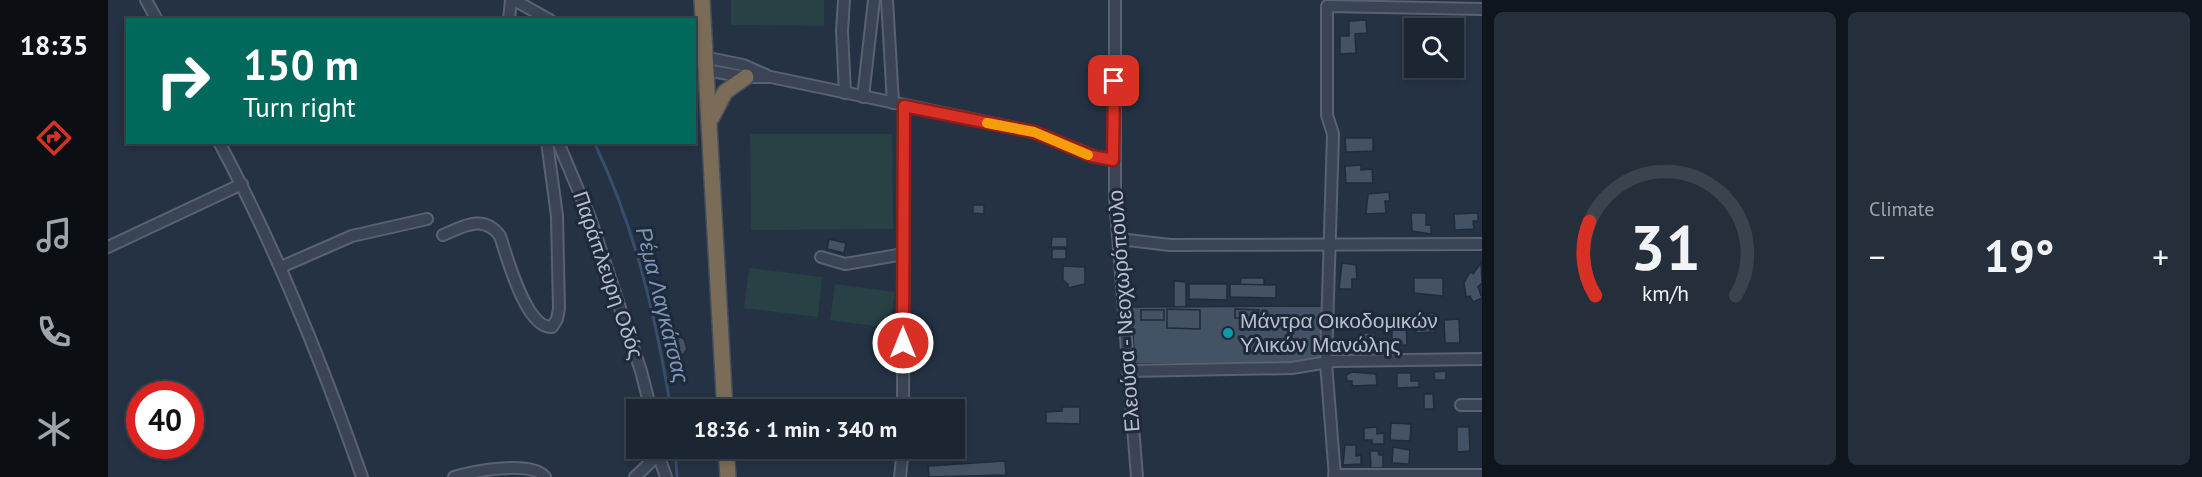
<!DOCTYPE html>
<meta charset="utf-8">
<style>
:root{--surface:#1c2633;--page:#252e3b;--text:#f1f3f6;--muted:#a0a5ac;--line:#3a434e;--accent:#d93025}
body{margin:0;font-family:"PT Sans",sans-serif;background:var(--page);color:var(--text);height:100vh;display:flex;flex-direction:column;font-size:22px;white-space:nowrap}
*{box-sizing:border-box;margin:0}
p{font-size:20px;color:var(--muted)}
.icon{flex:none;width:33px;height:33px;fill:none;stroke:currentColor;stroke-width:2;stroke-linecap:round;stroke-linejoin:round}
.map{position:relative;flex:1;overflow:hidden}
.side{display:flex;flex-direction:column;gap:12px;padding:12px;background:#0f151c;width:720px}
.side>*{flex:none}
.top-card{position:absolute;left:18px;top:18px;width:570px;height:126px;border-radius:0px;box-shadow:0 3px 9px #0003,0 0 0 2px var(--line);background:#00695c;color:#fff;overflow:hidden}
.controls{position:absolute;left:1296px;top:18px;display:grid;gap:12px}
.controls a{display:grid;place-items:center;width:60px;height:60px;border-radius:0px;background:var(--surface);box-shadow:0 3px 9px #0003,0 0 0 2px var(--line);font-size:30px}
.speed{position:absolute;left:18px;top:381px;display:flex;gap:12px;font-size:30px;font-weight:700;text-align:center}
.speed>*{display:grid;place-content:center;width:78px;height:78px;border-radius:50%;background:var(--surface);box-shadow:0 3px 9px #0003,0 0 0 2px var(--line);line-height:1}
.speed .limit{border:9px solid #d22;background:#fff;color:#111}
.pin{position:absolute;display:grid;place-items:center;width:51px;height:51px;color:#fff;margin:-26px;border-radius:12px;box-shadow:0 3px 9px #0006}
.me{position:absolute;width:66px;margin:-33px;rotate:0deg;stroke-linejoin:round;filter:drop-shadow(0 0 4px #0008)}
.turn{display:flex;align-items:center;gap:21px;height:126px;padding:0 18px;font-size:27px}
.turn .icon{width:78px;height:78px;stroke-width:2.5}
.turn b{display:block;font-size:42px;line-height:51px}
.big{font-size:45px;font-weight:700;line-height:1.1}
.side .widget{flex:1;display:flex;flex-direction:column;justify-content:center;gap:9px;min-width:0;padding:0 21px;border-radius:9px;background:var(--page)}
.side .dial{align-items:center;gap:0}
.dial svg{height:156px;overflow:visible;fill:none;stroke:var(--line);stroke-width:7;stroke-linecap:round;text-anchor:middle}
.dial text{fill:var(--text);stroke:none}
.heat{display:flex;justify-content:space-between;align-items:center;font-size:33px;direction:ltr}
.side .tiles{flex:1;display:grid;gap:12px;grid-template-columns:repeat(2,1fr)}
.trip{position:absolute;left:518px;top:399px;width:339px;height:60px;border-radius:0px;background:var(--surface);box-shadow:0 3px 9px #0003,0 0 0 2px var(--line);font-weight:700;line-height:60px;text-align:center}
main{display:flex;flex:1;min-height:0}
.dock{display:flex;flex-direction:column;width:108px;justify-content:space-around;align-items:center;background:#0b0f14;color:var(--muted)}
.dock .icon{width:42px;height:42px}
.dock .active{color:var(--accent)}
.dock b{font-size:27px;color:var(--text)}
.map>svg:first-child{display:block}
</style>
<main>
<nav class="dock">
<b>18:35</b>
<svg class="icon active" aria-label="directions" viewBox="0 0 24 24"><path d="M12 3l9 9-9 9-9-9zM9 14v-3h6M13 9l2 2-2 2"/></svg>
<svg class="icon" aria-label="music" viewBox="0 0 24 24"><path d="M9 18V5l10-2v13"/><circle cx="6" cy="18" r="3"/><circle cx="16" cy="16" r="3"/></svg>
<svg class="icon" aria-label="phone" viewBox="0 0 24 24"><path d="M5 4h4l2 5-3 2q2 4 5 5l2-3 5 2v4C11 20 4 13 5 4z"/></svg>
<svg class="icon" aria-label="climate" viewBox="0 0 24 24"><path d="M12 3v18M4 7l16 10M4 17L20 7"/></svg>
</nav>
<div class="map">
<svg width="1374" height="477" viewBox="0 0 1374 477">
<rect width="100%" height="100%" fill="#253244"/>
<g fill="#274145">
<path d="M623,0H716V26L623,25Z"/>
<path d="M642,134H784L785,229L643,230Z"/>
<path d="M641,268L714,277L710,317L636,308Z"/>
<path d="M727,284L787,292L782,328L722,320Z"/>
</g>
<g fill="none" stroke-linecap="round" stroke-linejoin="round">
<g stroke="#374d6c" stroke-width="3">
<path d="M422,19V20"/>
<path d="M486,142C527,227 548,317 563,410"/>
<path d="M567,448L569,477"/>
</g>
</g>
<g fill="#445266" stroke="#202b3b" stroke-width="1.5">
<path d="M1258,20L1259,33L1247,34L1248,53L1232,54V36H1241V21Z"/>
<path d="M1299,21H1307L1306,54H1297Z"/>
<path d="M1319,21L1341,22L1340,28H1319Z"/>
<path d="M1237,138H1265V151L1238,152Z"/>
<path d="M1253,165V170L1264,169L1265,183H1238L1237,166Z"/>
<path d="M1281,192L1282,201H1277L1278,213L1258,214L1260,194Z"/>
<path d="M865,205H876V214L865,213Z"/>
<path d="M1303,213H1318V225H1323V234L1304,231Z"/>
<path d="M1370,213V221H1365L1366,229L1347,230L1346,214Z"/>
<path d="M944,237H959V247H943Z"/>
<path d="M721,239L738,243L736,253L719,249Z"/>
<rect x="944" y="249" width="14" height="10"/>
<path d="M1234,263L1248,265L1249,279H1244V289H1231Z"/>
<path d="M1373,263L1374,283L1370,287L1374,298L1365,302L1362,296L1358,297L1356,283L1362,272L1365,274Z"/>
<path d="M955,266L977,267V284L960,288V284L955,280Z"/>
<path d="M1133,278H1156V285H1132Z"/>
<path d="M1306,278H1335V296L1306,293Z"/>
<path d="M1066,281L1078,282V307H1066Z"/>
<path d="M1081,284H1119V300L1081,299Z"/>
<path d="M1122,284L1168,285V298L1122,297Z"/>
<path d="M1216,306L1215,359L1177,363L1027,364L1023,307Z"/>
<path d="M1059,309L1092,310V329L1059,328Z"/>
<path d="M1127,309L1151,310L1150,318H1127Z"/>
<rect x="1033" y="310" width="23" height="10"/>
<path d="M1327,313V332L1308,333V314Z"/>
<path d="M1351,319L1352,343H1337L1336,320Z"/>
<path d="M1298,322L1299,345H1284V323Z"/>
<path d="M1252,333H1267V346L1253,347Z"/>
<path d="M569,335L576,339L579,349L574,356L567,352L565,341Z"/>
<path d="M1338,371V380H1327L1326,372Z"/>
<path d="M1244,372L1268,374L1269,385L1244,386V381H1239L1238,375Z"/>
<path d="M1289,373H1303V381H1311V387L1289,388Z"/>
<path d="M1316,394H1325L1326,409H1316Z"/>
<path d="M954,407H972V424L938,423V412L954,411Z"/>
<path d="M1283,423L1303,424L1302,441L1282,440Z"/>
<path d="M1269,427V434L1276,433V444H1264V440H1256V428Z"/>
<path d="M1349,427H1361L1362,451L1349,452Z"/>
<path d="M1237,445H1248V456L1253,455V464L1235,465Z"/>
<path d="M1285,447L1302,450L1301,464L1284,463Z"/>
<path d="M1262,451H1270L1271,455H1275V468H1263Z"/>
<path d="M897,461L898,475L821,477L820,466Z"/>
</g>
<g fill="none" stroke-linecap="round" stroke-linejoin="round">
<defs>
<g id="minor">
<path d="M38,0L49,20"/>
<path d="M406,0L442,20"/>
<path d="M736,0L734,31L737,93"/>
<path d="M779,0L785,103"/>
<path d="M1007,0V198L1029,477"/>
<path d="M401,20L403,0"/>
<path d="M586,55L635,65L658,75"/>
<path d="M586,68L638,77H663L926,132L985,156L1005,160"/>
<path d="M755,97L766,0"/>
<path d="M111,142C169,250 214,362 254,477"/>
<path d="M450,142L482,218L533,371L543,410"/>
<path d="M335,235C356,226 376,214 392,236C399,257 418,329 444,327L449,319L451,309L449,216L439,142"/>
<path d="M1011,239L1062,245L1374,244"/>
<path d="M0,247L134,184"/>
<path d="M713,257L737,264L796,254"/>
<path d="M173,267L244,236L319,219"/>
<path d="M1020,371L1184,368L1226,361L1374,359"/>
<path d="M1353,405H1374"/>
<path d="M795,410L796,106"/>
<path d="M548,448L558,477"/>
<path d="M1226,475H1374"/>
<path d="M346,477C365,471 424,460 437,477"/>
<path d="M527,477L549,456"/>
<path d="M792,477L795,448"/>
<path d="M1227,477L1218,363L1225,134L1219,115V6L1374,9"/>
</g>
<g id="highway">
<path d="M594,0L617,410"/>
<path d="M604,117L617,92L638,77"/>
<path d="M618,448L620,477"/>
</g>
</defs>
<use href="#minor" stroke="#586271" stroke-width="14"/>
<use href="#highway" stroke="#444f5e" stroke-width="18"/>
<use href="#minor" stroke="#3a4454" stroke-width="10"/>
<use href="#highway" stroke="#7a6c56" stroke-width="15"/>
</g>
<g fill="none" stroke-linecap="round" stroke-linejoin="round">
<defs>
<path id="route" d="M795,343L796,106L926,132L984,156L1005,160L1006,81"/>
</defs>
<use href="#route" stroke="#8d1f18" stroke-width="15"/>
<use href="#route" stroke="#d93025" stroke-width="10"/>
<path stroke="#f59e0b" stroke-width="10" d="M879,123L926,132L980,155"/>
</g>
<circle fill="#0f9aa8" stroke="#1e2939" stroke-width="2" cx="1120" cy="333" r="6"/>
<g text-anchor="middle" stroke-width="6" stroke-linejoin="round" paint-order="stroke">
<g font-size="21" fill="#b7bfcd" stroke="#1e2939">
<text transform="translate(500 275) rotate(71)" y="7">Παράπλευρη Οδός</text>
<text transform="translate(1016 311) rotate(-94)" y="7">Ελεούσα - Νεοχωρόπουλο</text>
</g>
<g font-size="21" fill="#b7bfcd" stroke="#1e2939" text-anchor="start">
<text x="1132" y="328">Μάντρα Οικοδομικών<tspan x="1132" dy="24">Υλικών Μανώλης</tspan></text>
</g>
<g font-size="22" font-style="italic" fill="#7c95b6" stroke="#1e2939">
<text transform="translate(555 305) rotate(76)" y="8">Ρέμα Λαγκάτσας</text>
</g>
</g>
</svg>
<div class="controls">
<a><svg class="icon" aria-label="search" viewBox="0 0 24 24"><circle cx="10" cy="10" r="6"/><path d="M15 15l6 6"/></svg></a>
</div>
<div class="speed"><div class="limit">40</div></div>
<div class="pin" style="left:1006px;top:81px;background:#d93025"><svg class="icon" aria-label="arrive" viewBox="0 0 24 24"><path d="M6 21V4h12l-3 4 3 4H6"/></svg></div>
<svg class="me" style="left:795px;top:343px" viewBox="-20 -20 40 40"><circle r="17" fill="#d93025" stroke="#fff" stroke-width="3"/><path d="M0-11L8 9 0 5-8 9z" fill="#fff"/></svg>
<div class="trip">18:36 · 1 min · 340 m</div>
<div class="top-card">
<div class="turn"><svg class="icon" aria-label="right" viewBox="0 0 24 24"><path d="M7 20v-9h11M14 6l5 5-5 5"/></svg><div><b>150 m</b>Turn right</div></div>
</div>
</div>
<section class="side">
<div class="tiles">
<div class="widget dial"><svg viewBox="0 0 100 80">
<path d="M14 69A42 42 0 1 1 86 69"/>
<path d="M14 69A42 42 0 0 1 11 31" stroke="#d93025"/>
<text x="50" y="56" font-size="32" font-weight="700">31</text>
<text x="50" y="72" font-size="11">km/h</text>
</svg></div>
<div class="widget"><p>Climate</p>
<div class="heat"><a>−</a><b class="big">19°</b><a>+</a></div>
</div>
</div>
</section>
</main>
